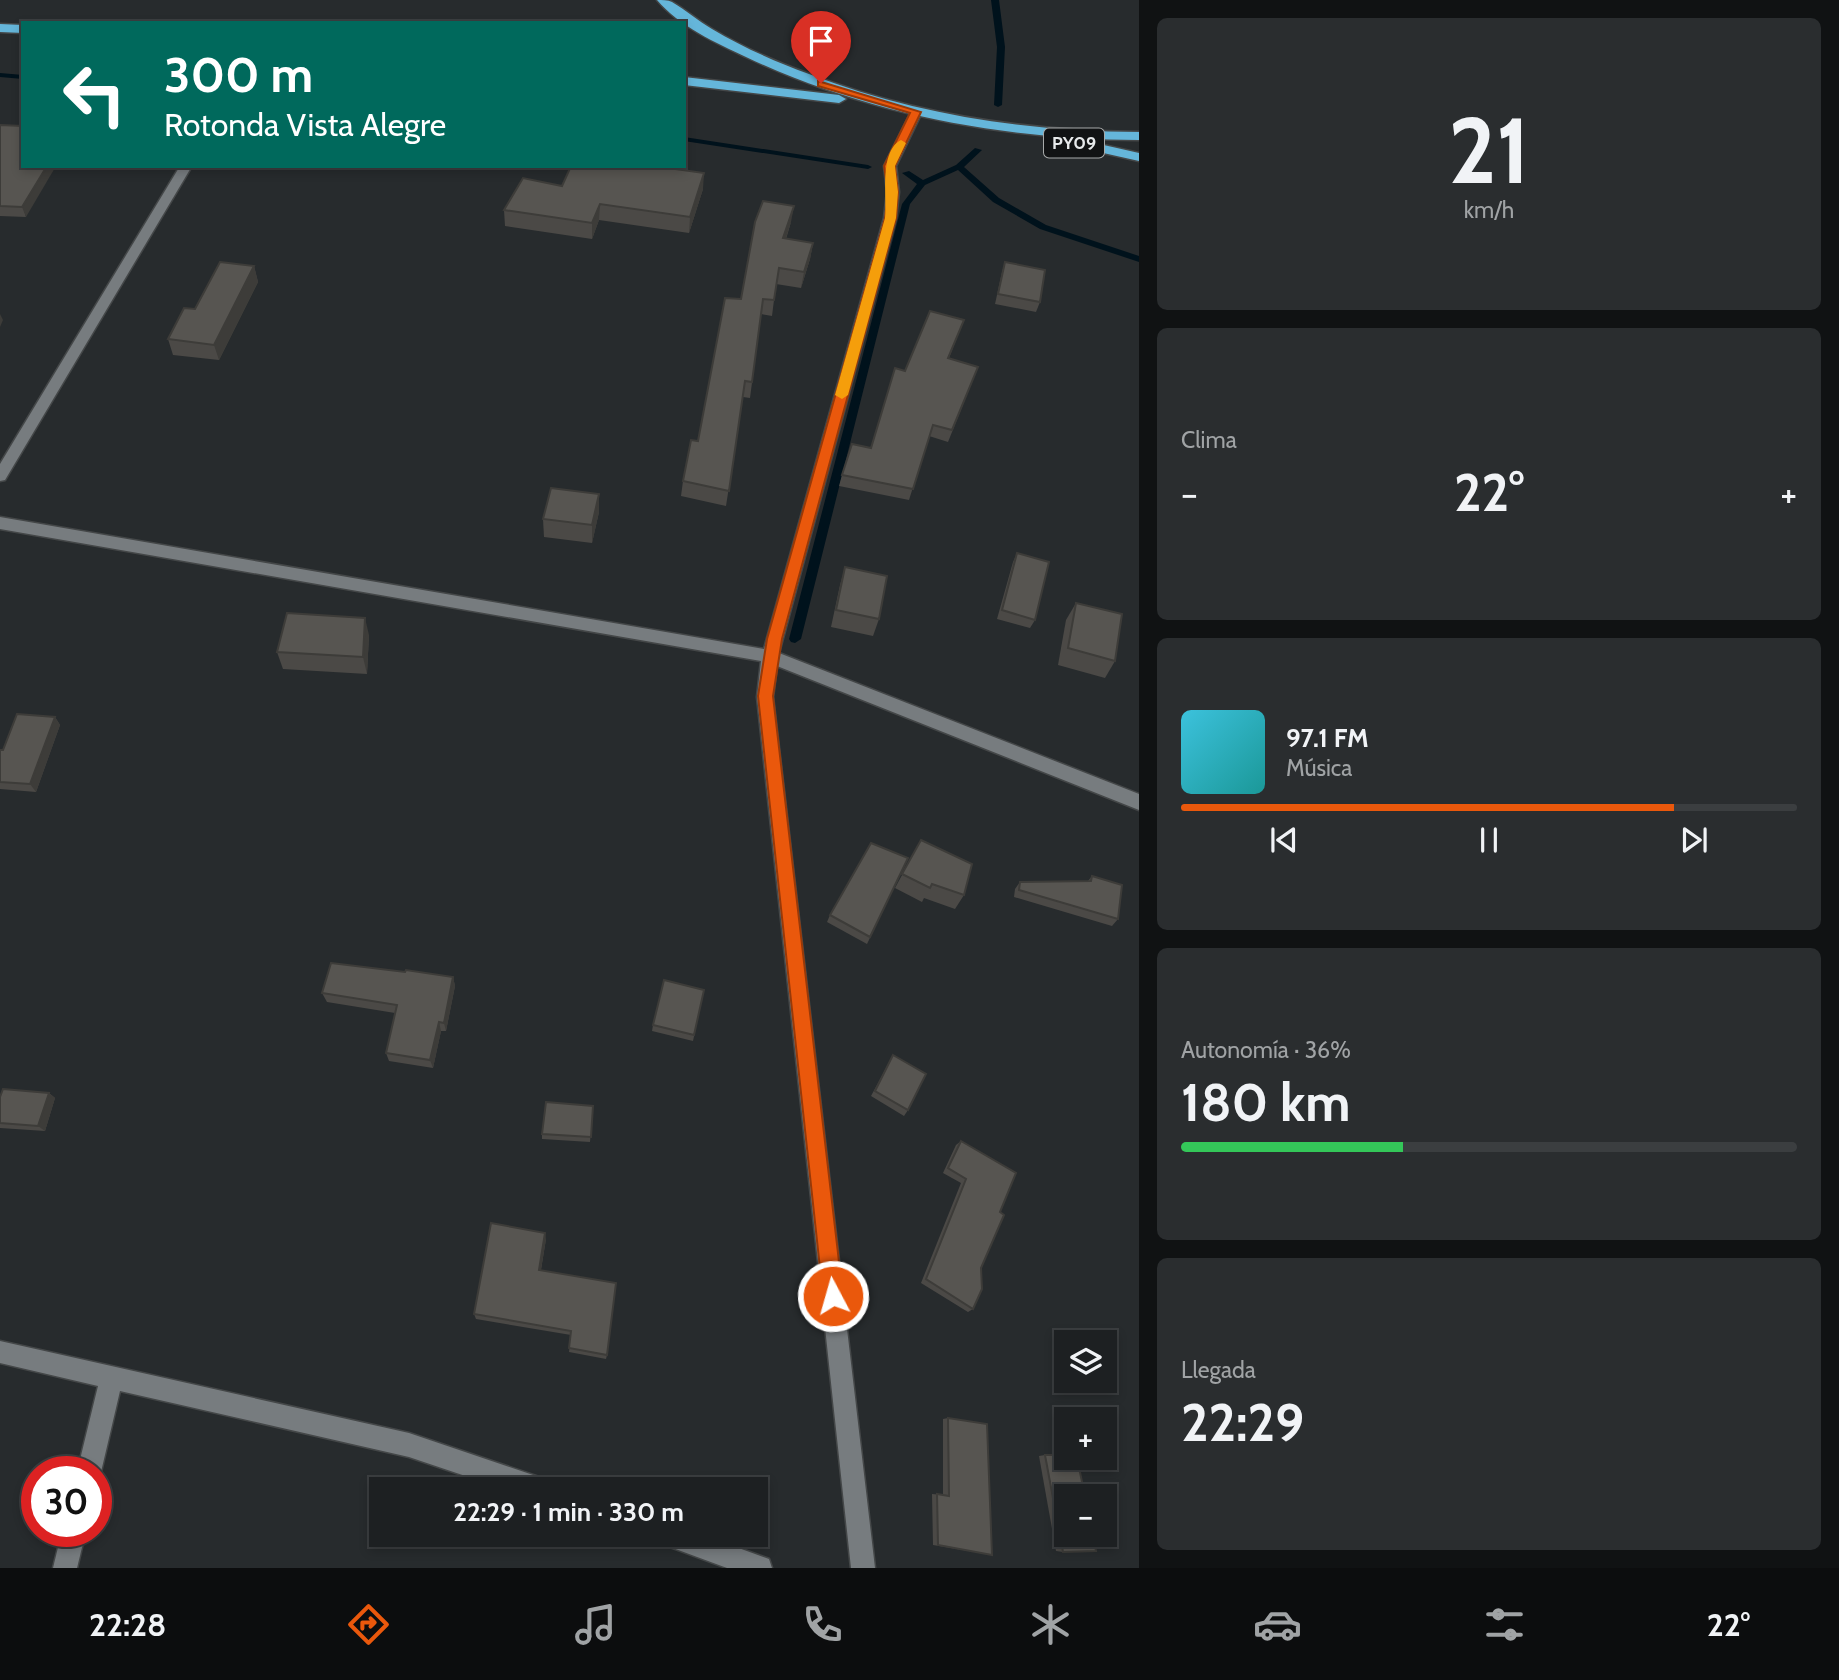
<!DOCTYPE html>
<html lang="es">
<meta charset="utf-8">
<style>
:root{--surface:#1d2022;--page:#2a2d2f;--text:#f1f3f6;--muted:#a0a3a5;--line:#3b3e40;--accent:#ea580c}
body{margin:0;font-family:Cabin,sans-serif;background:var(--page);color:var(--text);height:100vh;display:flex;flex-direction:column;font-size:26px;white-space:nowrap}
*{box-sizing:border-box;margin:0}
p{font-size:23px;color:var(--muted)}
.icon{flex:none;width:38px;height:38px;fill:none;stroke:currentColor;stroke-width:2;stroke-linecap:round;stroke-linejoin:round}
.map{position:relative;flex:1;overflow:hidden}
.side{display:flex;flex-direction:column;gap:18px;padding:18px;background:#101213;width:700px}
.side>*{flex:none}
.hud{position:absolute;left:21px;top:21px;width:665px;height:147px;border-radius:0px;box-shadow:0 4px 10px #0003,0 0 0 2px var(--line);background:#00695c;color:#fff;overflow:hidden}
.buttons{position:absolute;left:1054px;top:1330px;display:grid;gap:14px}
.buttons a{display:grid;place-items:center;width:63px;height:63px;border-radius:0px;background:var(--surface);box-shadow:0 4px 10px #0003,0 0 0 2px var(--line);font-size:35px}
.speed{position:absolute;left:21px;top:1456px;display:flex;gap:14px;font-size:35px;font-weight:700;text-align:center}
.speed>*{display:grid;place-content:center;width:91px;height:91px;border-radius:50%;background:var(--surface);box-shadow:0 4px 10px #0003,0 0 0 2px var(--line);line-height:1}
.speed .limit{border:10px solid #d22;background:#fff;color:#111}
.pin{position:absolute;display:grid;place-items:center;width:60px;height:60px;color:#fff;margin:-72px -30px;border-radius:50% 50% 50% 0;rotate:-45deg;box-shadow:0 0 7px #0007}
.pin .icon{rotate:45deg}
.me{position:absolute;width:77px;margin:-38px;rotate:354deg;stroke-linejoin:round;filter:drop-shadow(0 0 5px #0008)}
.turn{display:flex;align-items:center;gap:24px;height:147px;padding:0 28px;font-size:32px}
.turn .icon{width:91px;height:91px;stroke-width:2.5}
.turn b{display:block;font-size:49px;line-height:60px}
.big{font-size:52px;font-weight:700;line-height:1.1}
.side .widget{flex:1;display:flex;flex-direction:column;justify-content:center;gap:10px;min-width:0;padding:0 24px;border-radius:10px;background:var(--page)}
.side .dial{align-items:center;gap:0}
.dial b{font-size:91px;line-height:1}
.song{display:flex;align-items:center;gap:21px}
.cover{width:84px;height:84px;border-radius:10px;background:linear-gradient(135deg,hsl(190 70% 55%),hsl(180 70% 35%))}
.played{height:7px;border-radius:4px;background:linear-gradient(90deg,var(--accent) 80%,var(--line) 80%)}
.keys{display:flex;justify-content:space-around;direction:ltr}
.heat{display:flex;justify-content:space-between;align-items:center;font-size:38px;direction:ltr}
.charge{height:10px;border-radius:5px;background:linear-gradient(90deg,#34c759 36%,var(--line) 0)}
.trip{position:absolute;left:369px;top:1477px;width:399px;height:70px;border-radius:0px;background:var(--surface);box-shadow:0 4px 10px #0003,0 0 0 2px var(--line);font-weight:700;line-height:70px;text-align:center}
.tab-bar{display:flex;height:112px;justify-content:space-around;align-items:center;background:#0c0d0e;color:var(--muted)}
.tab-bar .icon{width:49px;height:49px}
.tab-bar .current{color:var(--accent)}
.tab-bar b{font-size:32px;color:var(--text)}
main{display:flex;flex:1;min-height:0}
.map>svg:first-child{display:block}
</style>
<main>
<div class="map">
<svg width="1139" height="1568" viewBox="0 0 1139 1568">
<rect width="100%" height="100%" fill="#272b2d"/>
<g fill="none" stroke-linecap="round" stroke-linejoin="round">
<g fill="#00121c" fill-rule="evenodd">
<path d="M991,0H999L1005,47L1002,105L998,107L994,105L997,47Z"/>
<path d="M0,73L23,75V79L0,77Z"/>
<path d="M684,137L868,165L872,167L868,169L684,141Z"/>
<path d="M975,148L982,150L964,167L999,198L1046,225L1139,256V262L1040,229L993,202L958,170L925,185L910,204L801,639L795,643L791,642L789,639L902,204L917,184L902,173L909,171L923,180L956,165Z"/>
</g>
<defs>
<g id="minor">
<path d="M912,110L922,112L896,166L899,192L896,218L779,653L1139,794V810L777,666L773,697L875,1568H851L757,697L761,661L0,529V517L764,649L884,218L887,192L884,166Z"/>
<path d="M180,166H192L5,480L0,481V464Z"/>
<path d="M0,1341L409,1433L539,1477L548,1480L551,1489H504L409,1457L120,1391L101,1472L96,1481V1472H77L98,1386L0,1363Z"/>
<path d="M62,1531H86L77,1568H53Z"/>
<path d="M659,1535H703L769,1559L772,1568H727L662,1544Z"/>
</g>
<g id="highway">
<path d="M657,0C662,0 668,0 672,2C686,10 698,21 712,29C742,47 776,62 809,74C915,115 1026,131 1139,132V140C1003,139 870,115 746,57C716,43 679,26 657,0Z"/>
<path d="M0,24L23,25V33L0,32Z"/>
<path d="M684,77L839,95L846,99L839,103L684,85Z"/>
<path d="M1086,141L1139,153V161L1081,148L1079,145Z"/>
</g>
</defs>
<use href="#minor" stroke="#444748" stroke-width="3"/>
<use href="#highway" stroke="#444748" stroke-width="3"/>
<use href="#minor" fill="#777c7f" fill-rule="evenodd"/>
<use href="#highway" fill="#65b6da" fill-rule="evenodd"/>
</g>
<g fill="#4b4946">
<path d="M0,125L26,217L0,216Z"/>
<path d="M562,186L703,189L689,233L599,220L592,239L505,226L504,210Z"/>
<path d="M791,222L786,239L813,243L810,259L801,288L776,284L772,316L761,314L750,398L743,397L726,506L681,496L683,481L698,441L741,299Z"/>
<path d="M1005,262L1040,302L1036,312L995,304L1002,272Z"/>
<path d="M254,266L258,282L219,360L173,355L168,339L195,309Z"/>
<path d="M964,320L949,358L978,367L948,442L929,436L909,500L839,486L842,475L871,448Z"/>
<path d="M599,494V512L592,543L544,537L543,519Z"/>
<path d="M1017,553L1035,620L1030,628L997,619L1013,562Z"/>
<path d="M845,567L879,619L873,636L831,627L840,585Z"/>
<path d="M1076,603L1115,661L1105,678L1058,665L1066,620Z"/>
<path d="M369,635L367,674L283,669L277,652Z"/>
<path d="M55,717L60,725L36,792L0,789V750H3Z"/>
<path d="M921,840L964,895L955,909L924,898L922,902L895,888Z"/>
<path d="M908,858L867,944L827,922L830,915Z"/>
<path d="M1092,876L1118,919L1112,926L1014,897L1015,889L1020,882L1088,881Z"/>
<path d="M405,972L453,977L455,986L446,1031H441L433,1068L389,1061L386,1053L395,1013L327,1002L322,993Z"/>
<path d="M704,990L693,1041L652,1031L653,1025Z"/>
<path d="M893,1055L908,1110L904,1116L871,1096Z"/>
<path d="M49,1093L55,1098L45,1131L0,1128V1097Z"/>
<path d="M593,1106L590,1142L542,1139V1134Z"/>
<path d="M961,1141L1000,1212L981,1268L973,1309L968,1312L921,1283L961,1183L943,1173L956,1145Z"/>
<path d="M546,1239L541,1270L607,1355L606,1359L569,1352L571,1335L476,1319L474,1314Z"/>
<path d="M948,1418L992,1555L933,1545L932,1494L943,1495V1419Z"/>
<path d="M1045,1455L1063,1552L1056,1551L1039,1456Z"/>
</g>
<g fill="#3d3c39">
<path d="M47,166H56L26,217L22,207Z"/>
<path d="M704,173L703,189L689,233L690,217Z"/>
<path d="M600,204L599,220L592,239V223Z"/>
<path d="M794,206L791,222L781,254L783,238Z"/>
<path d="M813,243L810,259L801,288L804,272Z"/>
<path d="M254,266L258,282L219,360L214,345Z"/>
<path d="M0,314L3,320L0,327Z"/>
<path d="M599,494V512L592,543V525Z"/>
<path d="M365,618L369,635L367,674L363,657Z"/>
<path d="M55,717L60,725L36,792L30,784Z"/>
<path d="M453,977L455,986L446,1031L444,1023Z"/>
<path d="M439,1022L441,1031L433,1068L430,1060Z"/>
<path d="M49,1093L55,1098L45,1131L38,1126Z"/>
<path d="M545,1233L546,1239L540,1275L539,1270Z"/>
</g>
<g fill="#575551" stroke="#3d3c39" stroke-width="2">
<path d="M0,125L23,126V166H47L22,207L0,206Z"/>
<path d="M571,166H654L704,173L690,217L600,204L592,223L504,210L523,178L562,186Z"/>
<path d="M763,201L794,206L783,238L813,243L804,272L779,268L774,300L763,299L752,382L745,381L729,491L683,481L691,440L698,441L725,298L741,299L755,222Z"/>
<path d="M220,262L254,266L214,345L168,339L184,308L195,309Z"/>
<path d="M1005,262L1045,270L1040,302L998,294Z"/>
<path d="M930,311L964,320L948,358L978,367L952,430L933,425L913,489L842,475L852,444L871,448L895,368L905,371Z"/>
<path d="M551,488L599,494L592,525L543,519Z"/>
<path d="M1017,553L1049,562L1035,620L1002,610Z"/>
<path d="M845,567L887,576L879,619L836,610Z"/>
<path d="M1076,603L1122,614L1115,661L1068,648Z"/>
<path d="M287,613L365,618L363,657L277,652Z"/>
<path d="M17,714L55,717L30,784L0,782V750H3Z"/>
<path d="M921,840L972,864L964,895L932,884L930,888L902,874Z"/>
<path d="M871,843L908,858L870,937L830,915Z"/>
<path d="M1092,876L1122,885L1118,919L1019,890L1020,882L1091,881Z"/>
<path d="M331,963L405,972L406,970L453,977L444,1023L439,1022L430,1060L386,1053L397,1005L322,993Z"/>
<path d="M664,980L704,990L694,1035L653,1025Z"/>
<path d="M893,1055L926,1074L908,1110L875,1091Z"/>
<path d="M3,1089L49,1093L38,1126L0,1123V1097Z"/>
<path d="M546,1102L593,1106L591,1137L542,1134Z"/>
<path d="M961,1141L1016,1173L1000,1212L1004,1215L981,1268L982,1289L973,1309L926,1279L966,1179L948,1168Z"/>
<path d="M491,1223L545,1233L539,1270L616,1283L607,1355L569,1348L571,1331L474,1314Z"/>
<path d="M948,1418L987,1424L992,1555L938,1545L937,1494L949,1496Z"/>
<path d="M1045,1455H1066V1458H1077L1085,1496H1066V1535H1093L1096,1551L1063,1552Z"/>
</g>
<path fill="#ea580c" stroke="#983908" stroke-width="2" d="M818,81L921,112L895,166L898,192L896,218L782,639L773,696L843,1296L840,1303L833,1306L825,1303L823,1296L758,696L767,639L885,218L888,192L884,166L910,113L818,86Z"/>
<path fill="#f59e0b" d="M901,140L906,143L895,166L898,192L896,218L848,395L842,399L835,395L885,218C887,196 879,151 901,140Z"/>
<g text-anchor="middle" stroke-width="7" stroke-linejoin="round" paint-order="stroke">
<rect fill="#111314" stroke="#a7aaaa" stroke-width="2" x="1044" y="128.5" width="60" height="29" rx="5"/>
<g font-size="18" font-weight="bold" fill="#e7eaeb">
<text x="1074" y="149">PY09</text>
</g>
</g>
</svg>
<div class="buttons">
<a><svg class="icon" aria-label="layers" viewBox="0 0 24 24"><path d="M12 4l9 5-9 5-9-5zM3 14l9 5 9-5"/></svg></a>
<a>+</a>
<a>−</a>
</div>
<div class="speed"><div class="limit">30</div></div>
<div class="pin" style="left:821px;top:83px;background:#d93025"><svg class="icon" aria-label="arrive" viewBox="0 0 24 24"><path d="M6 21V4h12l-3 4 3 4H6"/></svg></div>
<svg class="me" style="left:833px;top:1296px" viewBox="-20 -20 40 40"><circle r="17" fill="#ea580c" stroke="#fff" stroke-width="3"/><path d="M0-11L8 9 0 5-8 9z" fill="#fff"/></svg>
<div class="trip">22:29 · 1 min · 330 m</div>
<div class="hud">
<div class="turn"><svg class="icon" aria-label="left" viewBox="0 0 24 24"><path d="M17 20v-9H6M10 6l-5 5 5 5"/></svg><div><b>300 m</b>Rotonda Vista Alegre</div></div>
</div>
</div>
<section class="side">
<div class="widget dial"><b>21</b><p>km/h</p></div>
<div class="widget"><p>Clima</p>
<div class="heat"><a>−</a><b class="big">22°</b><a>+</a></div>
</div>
<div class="widget">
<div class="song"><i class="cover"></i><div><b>97.1 FM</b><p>Música</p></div></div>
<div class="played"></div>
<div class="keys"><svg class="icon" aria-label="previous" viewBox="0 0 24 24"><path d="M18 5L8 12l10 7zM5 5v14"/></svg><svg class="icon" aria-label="pause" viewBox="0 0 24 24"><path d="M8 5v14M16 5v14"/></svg><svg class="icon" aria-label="next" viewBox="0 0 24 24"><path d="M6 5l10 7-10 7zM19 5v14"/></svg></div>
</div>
<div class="widget"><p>Autonomía · 36%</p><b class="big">180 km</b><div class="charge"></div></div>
<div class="widget"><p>Llegada</p><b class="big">22:29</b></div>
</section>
</main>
<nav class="tab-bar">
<b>22:28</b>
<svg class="icon current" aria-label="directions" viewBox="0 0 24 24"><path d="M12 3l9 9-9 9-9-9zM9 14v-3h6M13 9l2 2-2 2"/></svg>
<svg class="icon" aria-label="music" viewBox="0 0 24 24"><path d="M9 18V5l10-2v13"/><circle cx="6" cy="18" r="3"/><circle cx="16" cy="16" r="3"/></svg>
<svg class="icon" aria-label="phone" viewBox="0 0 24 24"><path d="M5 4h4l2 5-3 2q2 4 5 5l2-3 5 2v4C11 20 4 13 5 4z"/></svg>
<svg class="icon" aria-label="climate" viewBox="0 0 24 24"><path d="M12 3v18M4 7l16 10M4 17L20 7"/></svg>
<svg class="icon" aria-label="car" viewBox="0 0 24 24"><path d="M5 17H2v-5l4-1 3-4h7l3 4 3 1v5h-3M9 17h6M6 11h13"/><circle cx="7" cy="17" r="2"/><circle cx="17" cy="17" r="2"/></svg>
<svg class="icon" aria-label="filters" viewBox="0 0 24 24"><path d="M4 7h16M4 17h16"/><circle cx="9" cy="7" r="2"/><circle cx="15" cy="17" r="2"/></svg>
<b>22°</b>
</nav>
